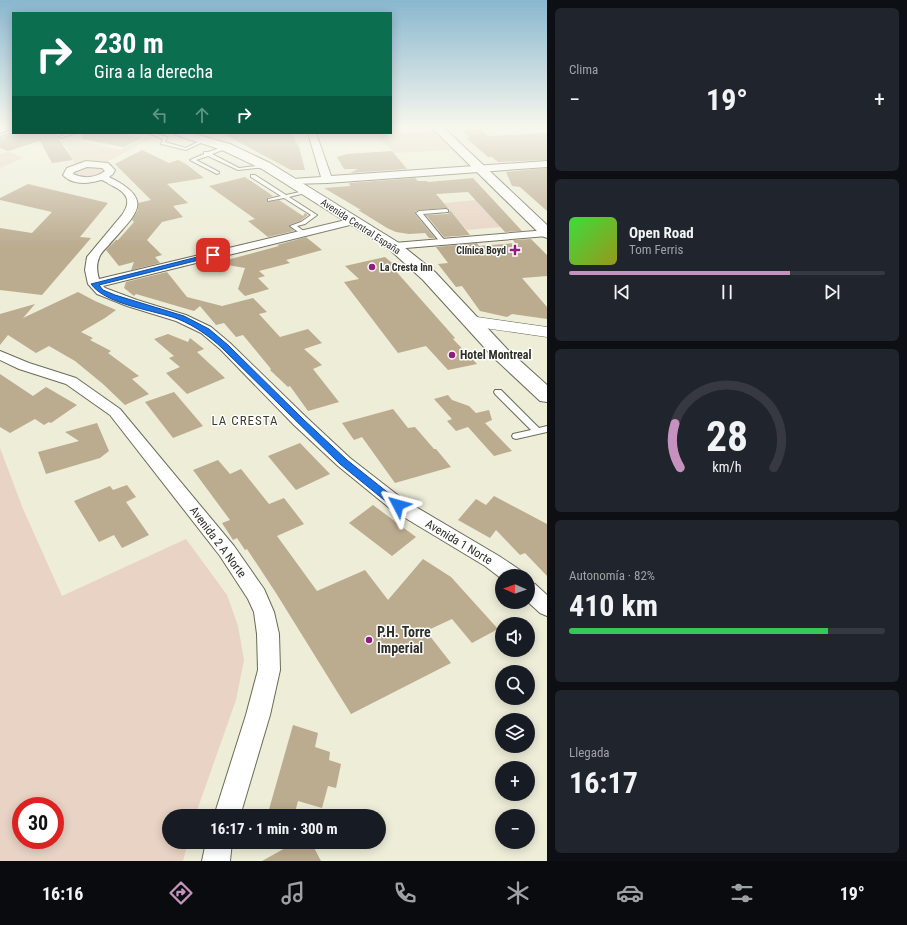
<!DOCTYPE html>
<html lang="es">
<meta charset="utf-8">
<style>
:root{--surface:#171b24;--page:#20242c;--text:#f1f3f6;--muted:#9ea1a6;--line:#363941;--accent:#c592bf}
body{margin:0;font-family:"Roboto Condensed",sans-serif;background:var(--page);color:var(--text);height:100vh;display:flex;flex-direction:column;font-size:15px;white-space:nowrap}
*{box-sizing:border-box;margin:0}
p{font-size:13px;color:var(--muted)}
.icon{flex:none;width:22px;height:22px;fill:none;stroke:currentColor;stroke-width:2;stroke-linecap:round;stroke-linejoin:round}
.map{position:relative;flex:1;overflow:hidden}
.side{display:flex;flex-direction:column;gap:8px;padding:8px;background:#0d0f14;width:360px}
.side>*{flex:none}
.banner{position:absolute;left:12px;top:12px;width:380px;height:122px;border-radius:0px;box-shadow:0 2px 10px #0003;background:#0b6e4f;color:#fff;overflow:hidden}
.needle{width:26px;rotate:272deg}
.tools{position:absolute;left:495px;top:569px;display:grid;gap:8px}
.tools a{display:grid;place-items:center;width:40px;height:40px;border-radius:50%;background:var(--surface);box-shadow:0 2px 10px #0003;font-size:20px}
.speed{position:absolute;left:12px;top:797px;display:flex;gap:8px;font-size:20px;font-weight:700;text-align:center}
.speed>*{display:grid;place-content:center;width:52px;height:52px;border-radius:50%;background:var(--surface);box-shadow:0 2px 10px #0003;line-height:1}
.speed .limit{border:6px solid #d22;background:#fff;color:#111}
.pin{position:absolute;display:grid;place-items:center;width:34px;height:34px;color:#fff;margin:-17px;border-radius:8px;box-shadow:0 2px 6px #0006}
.me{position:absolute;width:44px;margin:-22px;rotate:309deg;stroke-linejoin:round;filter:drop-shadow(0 0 3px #0008)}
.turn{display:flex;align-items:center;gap:14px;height:84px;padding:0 16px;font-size:18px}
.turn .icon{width:52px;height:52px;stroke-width:2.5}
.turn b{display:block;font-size:28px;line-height:34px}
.lanes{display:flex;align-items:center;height:38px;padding:0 16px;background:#0003;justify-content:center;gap:20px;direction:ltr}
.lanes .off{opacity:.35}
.big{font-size:30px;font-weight:700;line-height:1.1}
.side .widget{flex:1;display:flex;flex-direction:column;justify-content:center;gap:6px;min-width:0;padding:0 14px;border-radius:6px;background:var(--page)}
.side .dial{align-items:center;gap:0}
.dial svg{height:104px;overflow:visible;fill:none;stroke:var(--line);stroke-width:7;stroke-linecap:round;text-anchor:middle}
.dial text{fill:var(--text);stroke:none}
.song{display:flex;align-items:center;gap:12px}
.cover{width:48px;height:48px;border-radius:6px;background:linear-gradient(135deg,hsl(120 70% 55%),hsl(60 70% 35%))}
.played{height:4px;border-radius:2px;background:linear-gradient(90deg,var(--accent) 70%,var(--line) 70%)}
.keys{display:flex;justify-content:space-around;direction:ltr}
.heat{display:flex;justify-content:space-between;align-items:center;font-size:22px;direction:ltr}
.charge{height:6px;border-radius:3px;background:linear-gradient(90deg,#34c759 82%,var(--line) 0)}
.trip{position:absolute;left:162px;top:809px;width:224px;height:40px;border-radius:20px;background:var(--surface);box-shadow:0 2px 10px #0003;font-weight:700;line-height:40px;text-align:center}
.dock{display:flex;height:64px;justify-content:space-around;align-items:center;background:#090b0e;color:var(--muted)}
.dock .icon{width:28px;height:28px}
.dock .current{color:var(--accent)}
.dock b{font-size:18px;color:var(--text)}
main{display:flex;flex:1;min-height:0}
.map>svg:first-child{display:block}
</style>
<main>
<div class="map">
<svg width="547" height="861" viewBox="0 0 547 861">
<rect width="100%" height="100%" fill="#ededd8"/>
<g fill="#e8d3c4" fill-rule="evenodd">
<path d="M433,132L451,150L394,153L377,135Z"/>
<path d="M146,137L152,138L104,163L75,164L66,145L56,143L65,138L120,150Z"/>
<path d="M8,151L23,158L0,168V155Z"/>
<path d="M83,166H101L107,171L93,178L74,176L72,172Z"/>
<path d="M476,200L501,227L467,230L444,203Z"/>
<path d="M0,448L23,509L62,596L186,539L227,595L238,626L244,660L236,700L195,816H169V842H188L183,861H0ZM21,806H55V840H21Z"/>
</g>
<g fill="#bbab8f">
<path d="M480,129L488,136L547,133V160L498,162L492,157H488L466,138H470L462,130Z"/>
<path d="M16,133H57L58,138L73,160L52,163L40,141L8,151L0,148V138Z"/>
<path d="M83,133H117L142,138L124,147L82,139Z"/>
<path d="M222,133H291L299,147L305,170H291Z"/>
<path d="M142,150L169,163L178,160L186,164L204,178L167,184L188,203L173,206L183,217L162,222L147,240L162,255L155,257L160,263L131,270L134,262L119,266L106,250L116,240H118L134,222L132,220L138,210V203L151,200L115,164Z"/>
<path d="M392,151L407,169L350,173L358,169H344L337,157L347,154Z"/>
<path d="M547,168V211L520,187L512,186L506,172Z"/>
<path d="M245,177L273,196L267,198V202L279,200L303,216L305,213L308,215L300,221L289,225L294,231L268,237L248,221L255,219L209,186Z"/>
<path d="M415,178L418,181H427L428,182L473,178L522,231L505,232L468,192L436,194L448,208L419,210L415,212V214L435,238H429L425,233L409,234L396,232L387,228L358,210H361L324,188L350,186L349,183Z"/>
<path d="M28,184L108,203L80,237L91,238L42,295L0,290V228L32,233L52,212L0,200V198Z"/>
<path d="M450,210L470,235L444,237L426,215L448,214Z"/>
<path d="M306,237L322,250L286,260L290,263L259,271L265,276L258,278L269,289L245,296L238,289L245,268L216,263L279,246L277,245Z"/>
<path d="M531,239L547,255V276L522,278L547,307V319L512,314L507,317L480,311L462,286L456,287L438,264L448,263L436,247L477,243L479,246L515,243L513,240Z"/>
<path d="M385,257L398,268L394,269L455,338L453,339L477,364L448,370L426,346L398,353L344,282L359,279L345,266Z"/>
<path d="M167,272L187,297L222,306L253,298L267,312L259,314L280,337L308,329L322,343L304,349L322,365L313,369L339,402L308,411L290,386L288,387L270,370L271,369L243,335L236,337L224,323L216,325L200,306L194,311L136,294L134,296L124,288L126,282Z"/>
<path d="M78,292L95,301L116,310L105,318L81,332L93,338L90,340L111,351L108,353L139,376L132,379L149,394L125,405L103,384L75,361L49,346L36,353L8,335L0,345V314L35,304L23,318Z"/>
<path d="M168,334L188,342L190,338L204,349L197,352L225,378L187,394L166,373L180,367L169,358L174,356L154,339Z"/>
<path d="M0,374L33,396L46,387L77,405L51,423L49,422L44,425L35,419L10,433L0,427Z"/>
<path d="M174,392L203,426L173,438L145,402Z"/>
<path d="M448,395L452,400L469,406L476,413L489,410L492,420L485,423L512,451L494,456L468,427L456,431L447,421L452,419L434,399Z"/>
<path d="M393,409L408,428L415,427L434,449H436L451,467L395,483L362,437L354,440L342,423Z"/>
<path d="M97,423L109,451L100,458L46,474L38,452L79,441L65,432Z"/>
<path d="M300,443L330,474L296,490L268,456Z"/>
<path d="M218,460L230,474L241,469L269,504L284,498L304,524L277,536L317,591L365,570L388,600L423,559L451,577L498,629L472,643L452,619L426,631L451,663L351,714L276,593L247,549L245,550L237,538L233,540L222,523L230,520L193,470Z"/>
<path d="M127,485L136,497L126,502L149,535L122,548L114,535L99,542L74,501L110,486L113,490Z"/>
<path d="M494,496L547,524V576L525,553L520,555L496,530L490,538L458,520L476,499L486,505Z"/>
<path d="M373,505L416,537L392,556L349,523Z"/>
<path d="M293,725L318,733L315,747L330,752L329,760L341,764L336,788L328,786L322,808L298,801L294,816H277L268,813Z"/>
<path d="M296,842H311L321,861H262Z"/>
</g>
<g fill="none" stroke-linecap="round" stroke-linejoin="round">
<defs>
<g id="service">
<path d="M13,130V132L0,136V134Z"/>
<path d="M69,133H75L61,138L59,137Z"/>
<path d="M148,133H154L167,137L165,142L186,148L203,139L207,140L186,150L161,144L163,139Z"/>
<path d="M226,146H228V148L212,154L239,168L266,165L268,166L266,167L238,170L208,156L196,160L219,172V173L217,174L190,160L204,154V152H208Z"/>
<path d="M251,175H255L286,195L309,190V192L289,197L317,215L305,224L297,226L305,232V234H301L290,226L301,222L311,215L284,198L268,201V199L281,196L251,177Z"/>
<path d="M446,209L448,210V212L423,214L446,242L443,244L441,243L416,213L419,211Z"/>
<path d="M495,390H501L539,428L547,426V432L516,439L513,438L512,436L513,434L531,430L495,394L494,392Z"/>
</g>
<g id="minor">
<path d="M308,133H316L331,176L547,161V167L327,183L290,184L288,182L293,179L321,177Z"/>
<path d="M86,161L108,163L115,170L113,174L109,177C158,201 134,215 108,246C105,249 100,254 99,258C96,265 97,272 99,279L354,218L358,219L359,221L358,223L103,286L105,288L137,300L186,315L211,327L230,343L306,417L350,458L404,500L499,556L520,570L523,576H502V579L485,566L392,510L338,466L294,425L220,349L201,333L176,321L127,306L97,294L88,284L85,270L87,257L122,215C132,201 127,193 113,186C110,185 105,181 102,180C99,180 95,182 92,182C83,184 70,183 63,175L67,168ZM87,167L102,168L105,171C96,178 83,179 73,174L74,172Z"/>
<path d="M547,230V236L394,249L390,248L388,246L390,244L394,243Z"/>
<path d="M0,351L29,363L76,378L120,409L234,546L264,589L274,612L279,634L280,670L270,715L240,816H214L246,715L258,670L257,634L254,612L248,599L220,556L110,415L66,384L19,369L0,360Z"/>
<path d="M528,582L535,584L547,595V616L540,613L528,602Z"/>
<path d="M206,842H232L230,861H202Z"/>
</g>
<path id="tertiary" d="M470,316L547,327V337L464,325L461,321L464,317Z"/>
<g id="secondary">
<path d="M431,127H443L547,225V238L542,236Z"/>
<path d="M174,133H192L230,144L270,163L399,243L435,272L507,349L547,385V402L540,401L493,357L423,280L389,249L262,169L222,150L176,135Z"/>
</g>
<path id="primary" d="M0,127H13V129L0,133Z"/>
</defs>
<use href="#service" stroke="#6b6b59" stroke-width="2"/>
<use href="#minor" stroke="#6b6b59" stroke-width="2"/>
<use href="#tertiary" stroke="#6b6b59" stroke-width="1"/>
<use href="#secondary" stroke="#6b6b59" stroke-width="2"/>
<use href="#primary" stroke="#6b6b59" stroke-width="2"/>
<use href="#service" fill="#fff" fill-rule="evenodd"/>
<use href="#minor" fill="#fff" fill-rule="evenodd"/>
<use href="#tertiary" fill="#fff" fill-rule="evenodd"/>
<use href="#secondary" fill="#fff" fill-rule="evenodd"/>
<use href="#primary" fill="#fff" fill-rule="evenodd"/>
</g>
<linearGradient id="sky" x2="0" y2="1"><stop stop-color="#89b7cf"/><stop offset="0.51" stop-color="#f7f7ed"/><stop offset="1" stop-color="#f7f7ed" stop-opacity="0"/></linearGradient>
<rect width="547" height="248" fill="url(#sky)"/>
<path fill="#1a73e8" stroke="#114b97" d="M213,253L216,255L215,256L99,285L103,290L115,295L184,316L209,329L228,345L303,419L347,460L401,503L403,505L401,508H394L340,464L222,348C209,336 195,326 178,319C154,310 106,305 91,284Z"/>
<g fill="#901c7b" stroke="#fff" stroke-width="1.5">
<path d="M513 244h4v4h4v4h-4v4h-4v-4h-4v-4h4z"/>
<circle cx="372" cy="267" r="4"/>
<circle cx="452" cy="355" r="4"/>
<circle cx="369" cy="640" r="4"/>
</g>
<g text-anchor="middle" stroke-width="3" stroke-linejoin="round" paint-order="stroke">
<g font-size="10" fill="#2d2e26" stroke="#fff">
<text transform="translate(361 226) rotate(33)" y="4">Avenida Central España</text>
</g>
<g font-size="10" font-weight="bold" fill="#2d2e26" stroke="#fff" text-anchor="end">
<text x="506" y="254">Clínica Boyd</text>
<text x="380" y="271" text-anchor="start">La Cresta Inn</text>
</g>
<g font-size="12" font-weight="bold" fill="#2d2e26" stroke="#fff" text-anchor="start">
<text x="460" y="359">Hotel Montreal</text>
</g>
<g font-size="12" fill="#2d2e26" stroke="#fff">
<text transform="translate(218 542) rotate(53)" y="4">Avenida 2 A Norte</text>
<text transform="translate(459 542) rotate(31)" y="4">Avenida 1 Norte</text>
</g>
<g font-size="13" letter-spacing="1" fill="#3e3e2d" stroke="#fff">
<text x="245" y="425">LA CRESTA</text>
</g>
<g font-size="14" font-weight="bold" fill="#2d2e26" stroke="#fff" text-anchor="start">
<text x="377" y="637">P.H. Torre<tspan x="377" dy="16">Imperial</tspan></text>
</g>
</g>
</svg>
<div class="tools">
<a><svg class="needle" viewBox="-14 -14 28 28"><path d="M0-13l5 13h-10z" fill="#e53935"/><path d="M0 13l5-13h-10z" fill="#9ea1a6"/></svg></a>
<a><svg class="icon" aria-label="sound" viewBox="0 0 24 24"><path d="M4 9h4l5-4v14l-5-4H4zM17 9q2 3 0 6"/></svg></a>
<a><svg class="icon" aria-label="search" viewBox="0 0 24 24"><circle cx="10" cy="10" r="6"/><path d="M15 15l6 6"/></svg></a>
<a><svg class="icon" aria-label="layers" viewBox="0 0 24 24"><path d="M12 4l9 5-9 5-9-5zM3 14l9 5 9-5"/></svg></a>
<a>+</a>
<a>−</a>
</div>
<div class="speed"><div class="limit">30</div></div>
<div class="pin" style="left:213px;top:255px;background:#d93025"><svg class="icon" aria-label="arrive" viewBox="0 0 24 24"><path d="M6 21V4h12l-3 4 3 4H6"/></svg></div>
<svg class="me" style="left:398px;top:505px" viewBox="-20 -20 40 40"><path d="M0-17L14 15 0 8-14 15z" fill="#1a73e8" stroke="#fff" stroke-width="4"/></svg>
<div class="trip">16:17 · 1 min · 300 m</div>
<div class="banner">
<div class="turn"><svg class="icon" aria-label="right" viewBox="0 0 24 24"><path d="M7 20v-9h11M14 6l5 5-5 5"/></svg><div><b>230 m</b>Gira a la derecha</div></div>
<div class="lanes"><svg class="icon off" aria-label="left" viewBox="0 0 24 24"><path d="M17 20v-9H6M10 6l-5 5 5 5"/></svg><svg class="icon off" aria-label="ahead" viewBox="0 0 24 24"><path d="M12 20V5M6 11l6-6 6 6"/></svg><svg class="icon" aria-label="right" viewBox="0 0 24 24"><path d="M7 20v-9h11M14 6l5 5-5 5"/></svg></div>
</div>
</div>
<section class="side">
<div class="widget"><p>Clima</p>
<div class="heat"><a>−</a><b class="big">19°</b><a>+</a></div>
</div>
<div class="widget">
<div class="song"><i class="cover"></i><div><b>Open Road</b><p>Tom Ferris</p></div></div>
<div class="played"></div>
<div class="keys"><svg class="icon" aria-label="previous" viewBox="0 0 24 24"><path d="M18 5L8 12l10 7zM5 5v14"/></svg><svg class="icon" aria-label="pause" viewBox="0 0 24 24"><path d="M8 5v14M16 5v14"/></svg><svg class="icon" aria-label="next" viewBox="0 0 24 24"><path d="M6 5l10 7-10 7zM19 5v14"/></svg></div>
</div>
<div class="widget dial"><svg viewBox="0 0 100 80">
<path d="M14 69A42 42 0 1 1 86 69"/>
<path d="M14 69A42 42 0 0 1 10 35" stroke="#c592bf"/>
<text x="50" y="56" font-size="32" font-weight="700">28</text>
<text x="50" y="72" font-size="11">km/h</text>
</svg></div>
<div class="widget"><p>Autonomía · 82%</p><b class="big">410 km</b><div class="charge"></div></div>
<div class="widget"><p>Llegada</p><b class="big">16:17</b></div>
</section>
</main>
<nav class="dock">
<b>16:16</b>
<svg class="icon current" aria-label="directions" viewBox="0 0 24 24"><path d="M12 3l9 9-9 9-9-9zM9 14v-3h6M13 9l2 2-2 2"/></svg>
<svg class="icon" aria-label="music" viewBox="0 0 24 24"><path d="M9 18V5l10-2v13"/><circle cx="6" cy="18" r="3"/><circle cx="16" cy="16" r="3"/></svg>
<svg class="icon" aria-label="phone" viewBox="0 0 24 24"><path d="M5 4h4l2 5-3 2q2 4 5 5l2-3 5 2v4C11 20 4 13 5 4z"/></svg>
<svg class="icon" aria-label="climate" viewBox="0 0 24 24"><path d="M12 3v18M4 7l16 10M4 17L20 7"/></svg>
<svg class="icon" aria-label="car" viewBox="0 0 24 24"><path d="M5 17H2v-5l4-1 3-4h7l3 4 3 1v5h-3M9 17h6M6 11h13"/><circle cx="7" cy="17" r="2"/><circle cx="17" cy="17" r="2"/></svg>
<svg class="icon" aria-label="filters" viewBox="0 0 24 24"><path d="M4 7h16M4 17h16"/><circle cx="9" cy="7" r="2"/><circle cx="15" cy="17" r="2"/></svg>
<b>19°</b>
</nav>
